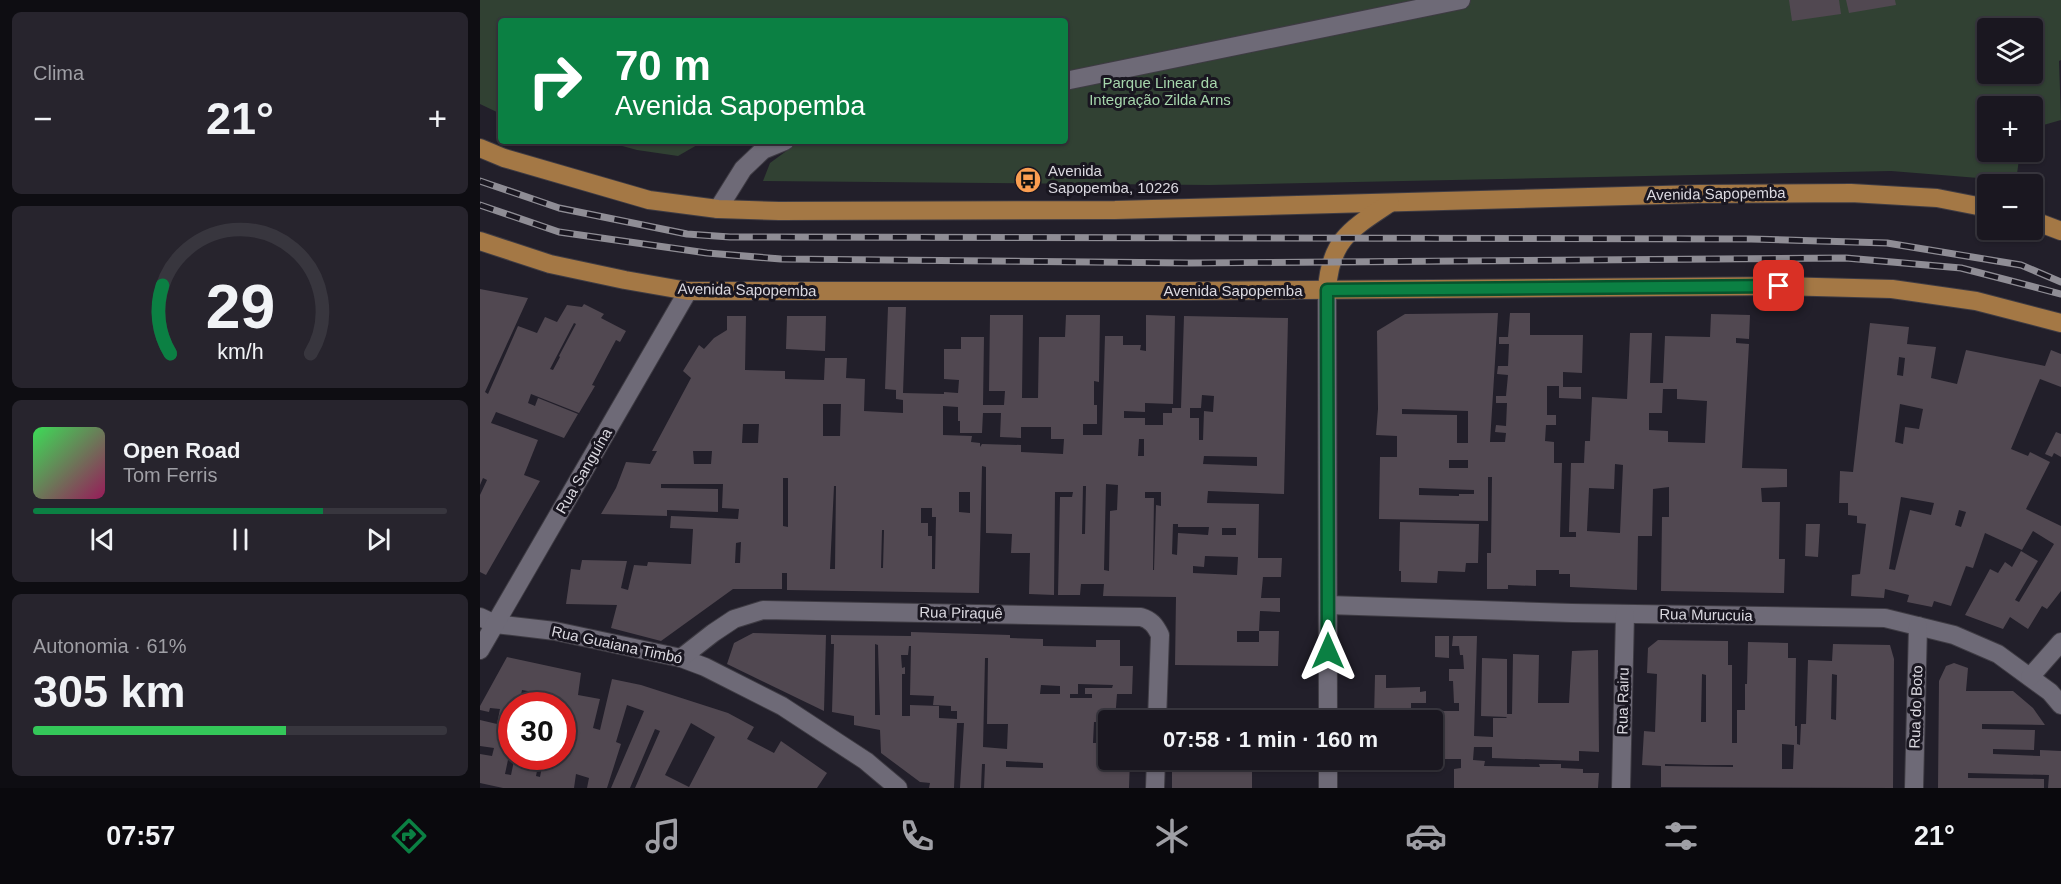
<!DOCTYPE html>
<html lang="pt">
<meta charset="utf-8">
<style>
:root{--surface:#1a1720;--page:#27242d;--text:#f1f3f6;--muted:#9f9fa5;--line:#38363e;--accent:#0b8043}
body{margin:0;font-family:Helvetica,sans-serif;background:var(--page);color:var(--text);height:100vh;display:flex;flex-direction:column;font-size:22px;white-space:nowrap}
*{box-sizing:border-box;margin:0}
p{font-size:20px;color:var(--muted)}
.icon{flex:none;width:33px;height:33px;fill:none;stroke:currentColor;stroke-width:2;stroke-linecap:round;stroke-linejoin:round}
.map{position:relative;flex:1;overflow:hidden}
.drawer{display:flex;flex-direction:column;gap:12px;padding:12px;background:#0e0d12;width:480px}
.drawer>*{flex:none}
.banner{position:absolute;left:18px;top:18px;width:570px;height:126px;border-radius:6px;box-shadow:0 2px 4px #0004,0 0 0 2px var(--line);background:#0b8043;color:#fff;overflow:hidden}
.controls{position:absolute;left:1497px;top:18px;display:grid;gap:12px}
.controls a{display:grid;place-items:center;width:66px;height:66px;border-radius:6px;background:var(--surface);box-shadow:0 2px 4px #0004,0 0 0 2px var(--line);font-size:30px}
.speed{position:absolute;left:18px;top:692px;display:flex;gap:12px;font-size:30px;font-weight:700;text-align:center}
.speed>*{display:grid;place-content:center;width:78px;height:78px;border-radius:50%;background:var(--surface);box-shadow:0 2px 4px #0004,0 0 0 2px var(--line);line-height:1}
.speed .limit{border:9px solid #d22;background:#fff;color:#111}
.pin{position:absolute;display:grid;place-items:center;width:51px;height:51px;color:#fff;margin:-26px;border-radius:12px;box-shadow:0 3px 9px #0006}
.me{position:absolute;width:66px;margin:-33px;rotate:0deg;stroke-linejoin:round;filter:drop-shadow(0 0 4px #0008)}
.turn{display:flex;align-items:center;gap:21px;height:126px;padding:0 18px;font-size:27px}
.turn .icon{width:78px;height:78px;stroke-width:2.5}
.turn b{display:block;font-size:42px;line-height:51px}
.big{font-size:45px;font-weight:700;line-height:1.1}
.drawer .card{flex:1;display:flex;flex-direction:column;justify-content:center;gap:9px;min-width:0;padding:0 21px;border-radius:9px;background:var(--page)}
.drawer .dial{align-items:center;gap:0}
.dial svg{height:156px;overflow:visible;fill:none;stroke:var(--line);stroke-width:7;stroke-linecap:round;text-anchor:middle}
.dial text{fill:var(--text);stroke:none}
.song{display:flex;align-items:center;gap:18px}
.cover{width:72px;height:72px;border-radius:9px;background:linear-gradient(135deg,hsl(130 70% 55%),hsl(330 70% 35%))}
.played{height:6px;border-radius:3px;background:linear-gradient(90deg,var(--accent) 70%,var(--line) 70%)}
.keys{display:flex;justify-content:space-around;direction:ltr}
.heat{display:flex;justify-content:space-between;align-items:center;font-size:33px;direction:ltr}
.charge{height:9px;border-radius:4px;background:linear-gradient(90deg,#34c759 61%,var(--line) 0)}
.trip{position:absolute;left:618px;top:710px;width:345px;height:60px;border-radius:6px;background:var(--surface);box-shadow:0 2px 4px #0004,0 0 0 2px var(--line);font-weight:700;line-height:60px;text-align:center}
.dock{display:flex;height:96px;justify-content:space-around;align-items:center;background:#0a090d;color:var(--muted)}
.dock .icon{width:42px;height:42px}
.dock .on{color:var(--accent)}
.dock b{font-size:27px;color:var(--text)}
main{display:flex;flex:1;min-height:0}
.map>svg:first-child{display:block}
</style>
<main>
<section class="drawer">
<div class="card"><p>Clima</p>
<div class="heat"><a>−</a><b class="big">21°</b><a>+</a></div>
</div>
<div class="card dial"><svg viewBox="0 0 100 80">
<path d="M14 69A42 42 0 1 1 86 69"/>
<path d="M14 69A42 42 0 0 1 10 34" stroke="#0b8043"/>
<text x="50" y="56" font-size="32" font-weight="700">29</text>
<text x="50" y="72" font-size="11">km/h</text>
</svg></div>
<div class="card">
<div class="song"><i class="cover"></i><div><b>Open Road</b><p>Tom Ferris</p></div></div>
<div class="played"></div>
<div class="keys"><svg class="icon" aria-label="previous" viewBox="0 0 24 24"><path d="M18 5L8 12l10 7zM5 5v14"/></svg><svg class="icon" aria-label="pause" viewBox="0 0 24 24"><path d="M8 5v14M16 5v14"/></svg><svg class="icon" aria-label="next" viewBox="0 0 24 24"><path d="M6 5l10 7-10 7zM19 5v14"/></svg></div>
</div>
<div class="card"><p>Autonomia · 61%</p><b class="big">305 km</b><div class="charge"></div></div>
</section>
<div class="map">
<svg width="1581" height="788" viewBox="0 0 1581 788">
<rect width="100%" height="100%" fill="#221f2a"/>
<g fill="#314133" fill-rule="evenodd">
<path d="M0,0H1581V60L1579,61L1581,120L1553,128L1552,106H1508V152H1540L1536,181L1411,171L729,185L283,181L290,163L320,141H585V21H21V114L0,104ZM1508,28H1552V74H1508Z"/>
<path d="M124,141H224L198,156L157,150Z"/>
</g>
<g fill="#514851" fill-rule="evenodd">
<path d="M1309,0H1359L1361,14L1312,21Z"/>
<path d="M1366,0H1415L1416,5L1369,13Z"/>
<path d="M1561,131L1565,151L1544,155L1543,152H1552V132Z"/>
<path d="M0,289L48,298L5,392L8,394L38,326L57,333L65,317L77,322L87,305L102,307L104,304L124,314L121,318L146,331L140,342L136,340L112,385L115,386L99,413L51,394L48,403L55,406L58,398L98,414L84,438L16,412L11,423L58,440L44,475L60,481L6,575L0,572V495L7,480L3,478L0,485ZM94,323L96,324L79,356L80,357L73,370L70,369Z"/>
<path d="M408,307H426L423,393L464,394V392L478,393L479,380L464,379V349H481V337H504L503,405H524L525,391H509L510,315H543L542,398H558L559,337H585L586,315H620L619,382L614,381V405H617V424H603V435H622L625,336H643V345H661L660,350L666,351V315L695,316L693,404L665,403V412L644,411V418H665V425H683V413H692V408H701L704,316L808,318L804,494L728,491L727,503L779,504L778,558H802L801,577H783L781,598H800V612L780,611L779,631H799L798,666L695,665L696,597L623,596L624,584H601L600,595H578L580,497H592L593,492H575L574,595L549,594L550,553H531L532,534L506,533V467L502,466L499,593L307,590V573H302V589H253L181,641L131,628L137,605L86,604L91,569L100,570L102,560L147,561L141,588L148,590L154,565L167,566L168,562L211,564L213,529L190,528L191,516L258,519L259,509L242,508L243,484H181V488L238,489V512L187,510V516L121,514L136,488L146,462L170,464L177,451H172L211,378L203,371L219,345L224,349L234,338L247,330V316H266L265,370L305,371V379L344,380L345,358H367L366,378L385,379L384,411L423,413V400L416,399V390L405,389ZM722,395L734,396L733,412L724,411L723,440H719V418H710V408H721ZM343,404H361L360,436H343ZM463,406L478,407V421H480V433H502L503,413H521L520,437L541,438V427H571V439H584L583,454L541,452V445L502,444L500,447V443L491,442L492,436L463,435ZM263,424H279L278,443H262ZM659,439H664V456H658ZM213,451H232L231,464H214ZM724,456L777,457V466L723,464ZM303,478H308V527L303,526ZM626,484L638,485L637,510L630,511L629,571L624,570ZM354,486H356L355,569H350ZM603,486H606L605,534H602ZM479,492H490V513L479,512ZM665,492H681V506L676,505L674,570H673L674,498H665ZM441,508H452V517H456L455,569H452V536H448V523H441ZM693,524H698V527H729L728,535L698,533L697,555L692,554ZM742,528H756V535H742ZM402,530H404L403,568H401ZM261,542L260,563H255L256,543ZM725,556L758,557L757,575L713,573V566L724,567ZM757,631H779V642H757Z"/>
<path d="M1018,313L1010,442H1025L1026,433L1015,432L1016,425L1026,426L1027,403H1016V396H1026L1028,375L1017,374L1018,366H1028L1029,344H1019V337H1028L1030,313H1050V335H1103L1102,373L1083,372V387H1101V399L1079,398V386H1067V415H1076V425H1066L1065,441L1074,442V463H1082L1080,537H1096V532H1089L1091,463H1104L1105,441H1110L1112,397L1147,399L1150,333H1172L1170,383H1183L1185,336L1230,337L1231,314L1270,315L1269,339L1256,338V343L1269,344L1262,468L1307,469V487L1281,488L1282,502H1300L1299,559H1305L1304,593L1181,591L1182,517H1189V487L1173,489L1172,536H1158L1157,590L1090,587V574H1079V570H1056V586L1028,585V589H1007V553H1011L1012,477H1008V521L899,519L900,457H917V436L896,435L898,409L897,331L925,314ZM1183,389H1197V399L1227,401L1225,443L1188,442V431L1169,430V413H1182ZM922,409L988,411V443H977V415L922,414ZM969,460H988V468H969ZM1135,464L1143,465L1140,533L1107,531L1109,488L1134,489ZM939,488L994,490V494H979V496L939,495Z"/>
<path d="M307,316H346L345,351L306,349Z"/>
<path d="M1390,323L1429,327L1427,344L1456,347L1451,378L1477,384L1486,350L1565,366L1571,350L1581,354V387L1560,379L1531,449L1548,456L1550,452L1570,462L1546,509L1581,526V591L1567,609L1562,606L1548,629L1530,617L1523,629L1485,615L1510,569L1518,573L1525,562L1532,567L1541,551L1558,561L1535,600L1539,602L1574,544L1553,531L1542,550L1505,533L1493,568L1486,566L1471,606L1454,601L1452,607L1427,602L1429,595L1405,589L1404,598L1371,596L1372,575L1380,574L1386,524L1377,523V516L1368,515V503H1359L1360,471L1373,472ZM1419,357L1425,358L1423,376L1417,375ZM1420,404L1443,409L1439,429L1425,427L1423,444L1415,442ZM1421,497L1454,503L1451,515L1430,510L1415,570L1409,569ZM1479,510L1486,512L1481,527L1475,525Z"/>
<path d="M1576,432L1581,434V457L1574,453L1572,457L1565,454Z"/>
<path d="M920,522L999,524L998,563H986L985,572L958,571L957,583L921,582V571H919Z"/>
<path d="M1326,524H1340L1338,557L1325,556Z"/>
<path d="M431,632L530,635V638L563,639V646L616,647V640H640V666H653L652,694H637L635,720H628V722H614L613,743H628V759H650L649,788H504L505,764H502L501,788H480L484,723H477L474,788H449L450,783L440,782L401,753L400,730L374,725V716L352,712L354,644H351V635L431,636ZM395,644L398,645L400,715H395ZM429,646H431L430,695L454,696L453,705L471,706V711H477V719L459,718V706L430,705V716H422V674H425V667L422,668L421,655H428ZM505,658H508L507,724H528L527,749L503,747ZM598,684L633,685L632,688H605V694H612V698H590V694H598ZM561,685L580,686V694H560ZM526,761L563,763V768L526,767Z"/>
<path d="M273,633L346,635L344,711L247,664L254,643Z"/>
<path d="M955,636H969V658L955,657Z"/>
<path d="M973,636H997L994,736L1013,737V718H1026L1027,717L1001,716L1002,658L1027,659V714H1032L1033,654L1059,655L1058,703H1089L1092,651L1118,650L1119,752L1099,751V761L1012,758V747H994L993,760L1005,761L1004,766L1060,767L1059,764H1081V768L1103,769V773H1119L1118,788H974V769L981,768V759H952V720H917V717L894,718L895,675H906V688L940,687V692L946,691V703H931V711H979V703H974L973,681H969V669H984L983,655H980L979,646H972Z"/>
<path d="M1178,640L1248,641V665H1252V743H1257V710H1265V684H1267L1268,642L1308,643V658H1316L1315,726H1317V744L1320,745L1321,724H1326L1328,660L1352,661L1353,644L1410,645L1414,659L1413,788L1181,787V766L1162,765L1164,731L1175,732L1177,674L1167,673L1168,648ZM1222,674L1226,675V722H1221ZM1352,674L1357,675L1356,720L1351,719ZM1302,744L1314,745L1313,769H1302ZM1185,764L1225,765H1253V767L1185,766Z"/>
<path d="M27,657L101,673L98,695L120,699L113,728L120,730L132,679L161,685L248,713L274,727L267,739L294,753L301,741L347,773L337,788H155L180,731L175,729L150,788H131L164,711L147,705L136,742L141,744L127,788H107L109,778L96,774L94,788H23L0,783V754L12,756L14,748L0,746V720L17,724L20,709L10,708L9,712L0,710V706ZM42,690L48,691L45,705H69L71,695L76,696L74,705H82V756H64L60,777L56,776L60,756H35L31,775L25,774L32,741V705H39ZM211,723L235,737L209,787L185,775Z"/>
<path d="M1474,663L1488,668L1486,691H1533L1553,708L1565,725L1502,724V729L1555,730L1554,750L1513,749V754L1560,756V750L1581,751V788H1568L1569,775L1488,773V778L1564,779V788H1458L1459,681L1466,666Z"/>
<rect x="692" y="759" width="80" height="29"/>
<rect x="893" y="759" width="50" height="10"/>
</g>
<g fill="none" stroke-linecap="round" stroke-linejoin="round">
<defs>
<g id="minor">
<path d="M585,81L981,0"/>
<path d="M238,209L263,169L283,150L305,141"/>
<path d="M847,290L848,720"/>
<path d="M848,605L1092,613L1405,618L1474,635L1518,654L1570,692L1581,705"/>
<path d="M0,617L15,624L75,631L201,658L225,667L302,706L386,761L418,788"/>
<path d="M0,650L208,291"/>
<path d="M201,658L233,633L254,619L283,610L661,617C671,620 675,625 680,635L677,720"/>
<path d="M1550,677L1581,642"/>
<path d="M675,788L676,759"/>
<path d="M848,788V759"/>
<path d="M1141,788L1145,614"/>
<path d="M1434,788L1438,626"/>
</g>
<g id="major">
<path d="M0,148L24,158L169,200L238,209L299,211L635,210L1219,194L1371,193L1457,198L1508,208"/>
<path d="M1552,220L1581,231"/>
<path d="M0,241L70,264L145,280L208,291H708L1299,286L1412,289L1496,301L1581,323"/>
<path d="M847,290C850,240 871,229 910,203"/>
</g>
</defs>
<use href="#minor" stroke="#3e3b43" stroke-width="20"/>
<use href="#major" stroke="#3e3b43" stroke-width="20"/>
<use href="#minor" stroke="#6e6a77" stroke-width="18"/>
<use href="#major" stroke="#a47845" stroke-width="18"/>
<defs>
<g id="rail">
<path d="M0,181L79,208L207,234L250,237L1271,239L1407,243L1541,265L1581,282"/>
<path d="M0,205L79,232L227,253L301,259L710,263L1366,258L1481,268L1581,294"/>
</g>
</defs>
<use href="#rail" stroke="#8f8d95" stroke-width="7"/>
<use href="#rail" stroke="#191620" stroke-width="4.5" stroke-dasharray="14" stroke-linecap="butt"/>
</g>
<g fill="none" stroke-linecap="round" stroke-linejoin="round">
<defs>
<path id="route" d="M848,651L847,290L1299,286"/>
</defs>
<use href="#route" stroke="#07532c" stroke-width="15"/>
<use href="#route" stroke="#0b8043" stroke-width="10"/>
</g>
<defs>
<symbol id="bus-disc" viewBox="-11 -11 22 22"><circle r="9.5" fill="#fb9e51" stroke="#191620"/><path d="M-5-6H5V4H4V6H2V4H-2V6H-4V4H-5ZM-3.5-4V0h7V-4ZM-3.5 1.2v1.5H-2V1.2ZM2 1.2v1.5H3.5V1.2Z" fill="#111"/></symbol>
</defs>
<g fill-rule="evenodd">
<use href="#bus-disc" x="533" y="165" width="30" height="30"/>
</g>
<g text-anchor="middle" stroke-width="6" stroke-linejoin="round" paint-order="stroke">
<g font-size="15" fill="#a6d6ac" stroke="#191620">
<text x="680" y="88">Parque Linear da<tspan x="680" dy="17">Integração Zilda Arns</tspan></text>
</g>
<g font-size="15" fill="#dbd9e0" stroke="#191620" text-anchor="start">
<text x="568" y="176">Avenida<tspan x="568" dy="17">Sapopemba, 10226</tspan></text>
</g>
<g font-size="15" fill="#dbd9e0" stroke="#191620">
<text transform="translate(1236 194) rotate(-1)" y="5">Avenida Sapopemba</text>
<text transform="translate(267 290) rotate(1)" y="5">Avenida Sapopemba</text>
<text x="753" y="296">Avenida Sapopemba</text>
<text transform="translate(104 471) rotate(-60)" y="5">Rua Sanguína</text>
<text transform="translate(481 613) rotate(1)" y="5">Rua Piraquê</text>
<text transform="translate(1226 615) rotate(1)" y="5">Rua Murucuia</text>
<text transform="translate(137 645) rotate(12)" y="5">Rua Guaiana Timbó</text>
<text transform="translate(1143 701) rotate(-89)" y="5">Rua Rairu</text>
<text transform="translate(1436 707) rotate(-88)" y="5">Rua do Boto</text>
</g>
</g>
</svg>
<div class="controls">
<a><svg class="icon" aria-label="layers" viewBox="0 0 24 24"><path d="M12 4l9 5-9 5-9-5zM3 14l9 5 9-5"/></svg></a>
<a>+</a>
<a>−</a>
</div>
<div class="speed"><div class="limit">30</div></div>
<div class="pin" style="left:1299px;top:286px;background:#d93025"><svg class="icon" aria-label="arrive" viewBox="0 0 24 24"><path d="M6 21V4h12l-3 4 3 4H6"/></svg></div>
<svg class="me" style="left:848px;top:651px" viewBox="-20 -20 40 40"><path d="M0-17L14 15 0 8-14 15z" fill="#0b8043" stroke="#fff" stroke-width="4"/></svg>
<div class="trip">07:58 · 1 min · 160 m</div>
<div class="banner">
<div class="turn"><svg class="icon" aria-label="right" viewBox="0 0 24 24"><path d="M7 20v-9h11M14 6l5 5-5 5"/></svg><div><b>70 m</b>Avenida Sapopemba</div></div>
</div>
</div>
</main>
<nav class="dock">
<b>07:57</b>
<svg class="icon on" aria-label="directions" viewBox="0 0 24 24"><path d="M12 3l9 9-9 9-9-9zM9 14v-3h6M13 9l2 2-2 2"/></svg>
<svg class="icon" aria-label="music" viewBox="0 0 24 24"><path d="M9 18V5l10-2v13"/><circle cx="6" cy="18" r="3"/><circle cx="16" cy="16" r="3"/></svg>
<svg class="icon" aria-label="phone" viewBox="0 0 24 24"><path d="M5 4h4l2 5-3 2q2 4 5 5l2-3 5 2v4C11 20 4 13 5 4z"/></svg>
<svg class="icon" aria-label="climate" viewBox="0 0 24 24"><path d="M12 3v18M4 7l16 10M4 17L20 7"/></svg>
<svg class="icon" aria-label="car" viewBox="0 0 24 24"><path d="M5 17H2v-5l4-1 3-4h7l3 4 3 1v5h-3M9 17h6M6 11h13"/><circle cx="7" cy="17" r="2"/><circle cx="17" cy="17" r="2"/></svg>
<svg class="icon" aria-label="filters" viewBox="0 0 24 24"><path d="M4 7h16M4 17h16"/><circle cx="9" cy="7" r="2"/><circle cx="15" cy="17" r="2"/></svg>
<b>21°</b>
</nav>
